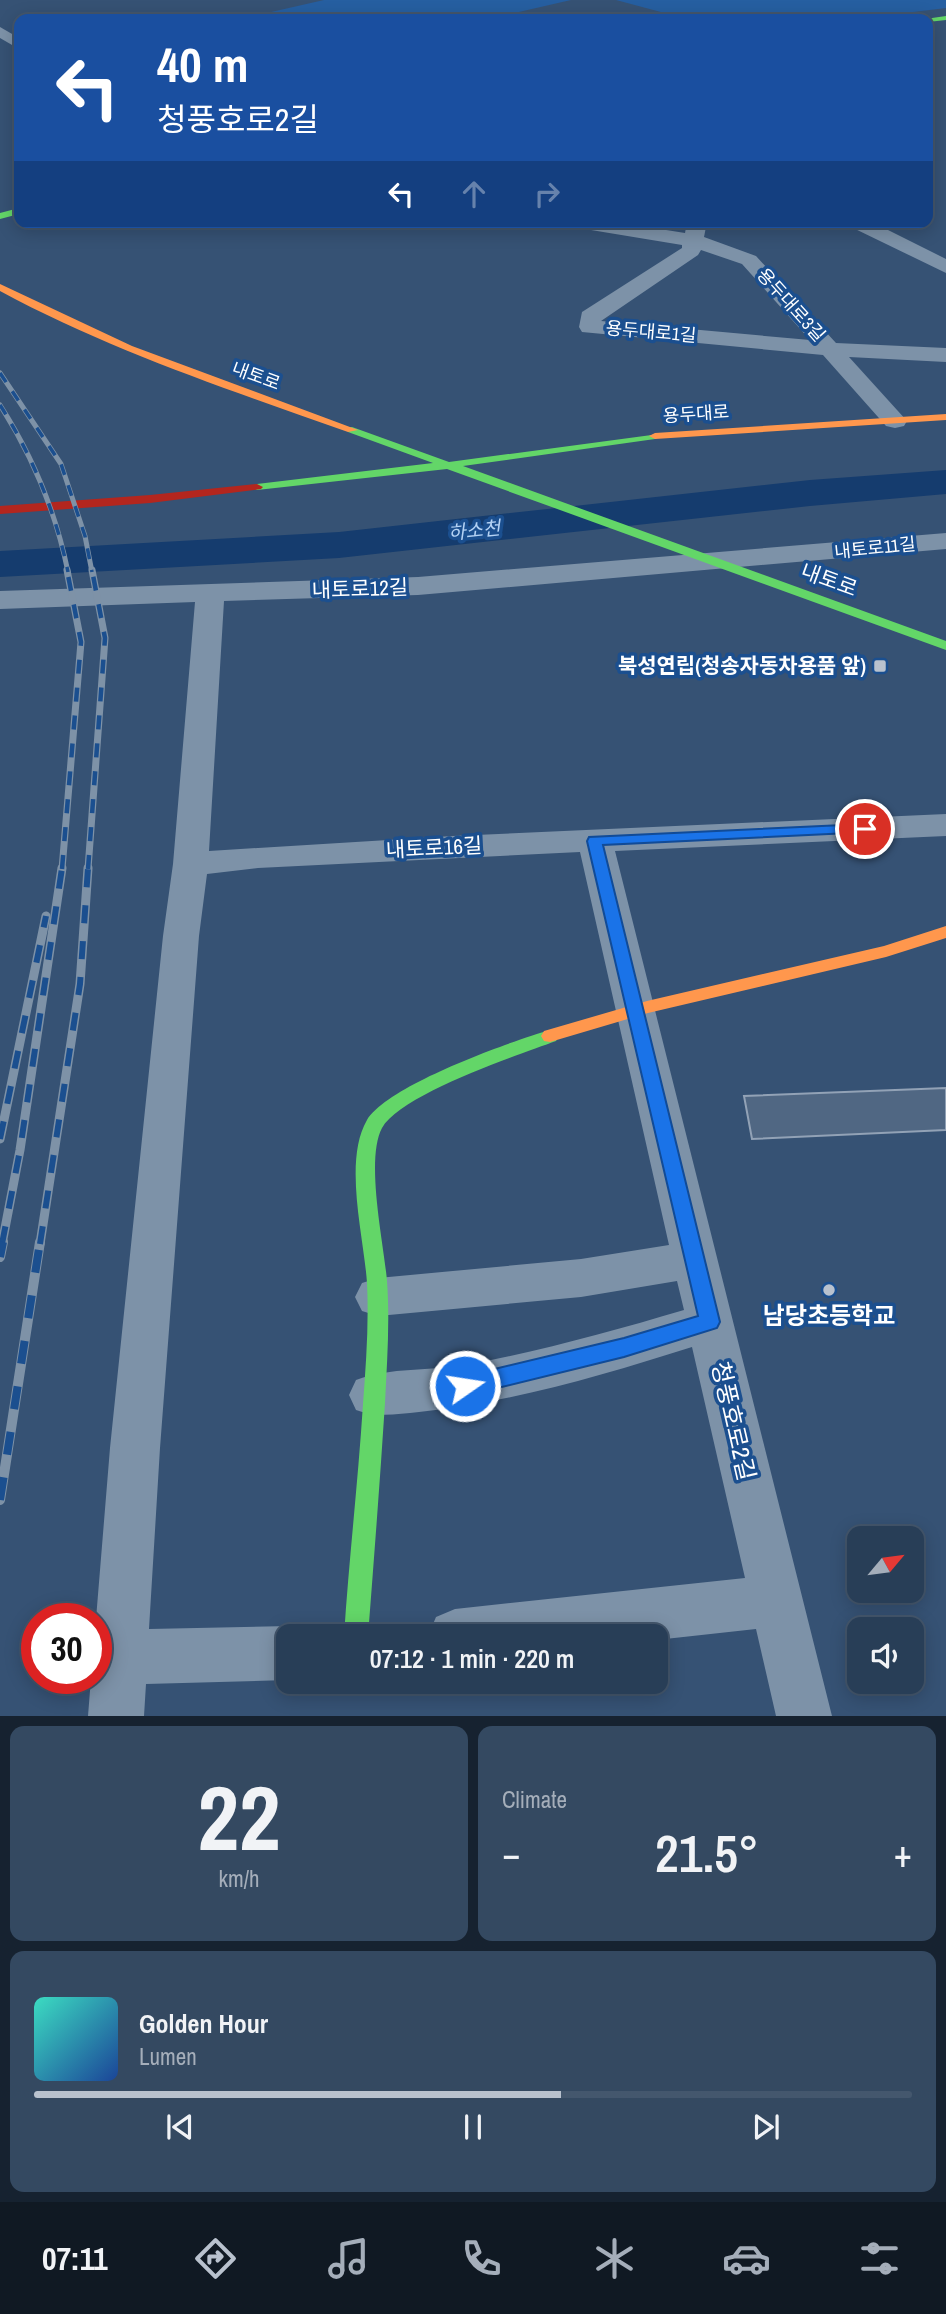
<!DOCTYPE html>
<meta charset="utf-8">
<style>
:root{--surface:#283e57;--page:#344961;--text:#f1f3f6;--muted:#a5aeba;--line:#44576d;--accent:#b9c2ce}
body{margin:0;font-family:"Archivo Narrow","Noto Sans KR",sans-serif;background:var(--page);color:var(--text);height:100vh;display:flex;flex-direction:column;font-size:26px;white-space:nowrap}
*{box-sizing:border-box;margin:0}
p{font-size:23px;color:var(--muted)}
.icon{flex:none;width:38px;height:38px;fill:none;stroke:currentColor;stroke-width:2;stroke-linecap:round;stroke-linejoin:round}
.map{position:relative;height:1716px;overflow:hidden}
.drawer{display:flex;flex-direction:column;gap:10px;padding:10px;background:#162230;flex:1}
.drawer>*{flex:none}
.top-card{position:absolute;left:14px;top:14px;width:919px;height:214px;border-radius:14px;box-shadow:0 4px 18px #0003,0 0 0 2px var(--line);background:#1a4fa0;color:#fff;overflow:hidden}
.needle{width:46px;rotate:61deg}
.controls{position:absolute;left:847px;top:1526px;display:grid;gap:14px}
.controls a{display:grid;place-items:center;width:77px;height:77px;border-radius:14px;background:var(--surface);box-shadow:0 4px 18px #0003,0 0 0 2px var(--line);font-size:35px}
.speed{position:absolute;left:21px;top:1603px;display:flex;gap:14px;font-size:35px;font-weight:700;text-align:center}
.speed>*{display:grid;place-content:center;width:91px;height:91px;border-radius:50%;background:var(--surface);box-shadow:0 4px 18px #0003,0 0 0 2px var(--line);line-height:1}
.speed .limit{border:10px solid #d22;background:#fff;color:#111}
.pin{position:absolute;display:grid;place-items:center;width:60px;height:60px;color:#fff;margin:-30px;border:4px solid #fff;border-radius:50%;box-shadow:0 2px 7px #0007}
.me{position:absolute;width:77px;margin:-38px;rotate:77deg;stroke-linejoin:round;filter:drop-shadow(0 0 5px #0008)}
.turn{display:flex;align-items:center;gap:24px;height:147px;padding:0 28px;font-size:32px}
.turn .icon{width:91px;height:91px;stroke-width:2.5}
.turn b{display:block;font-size:49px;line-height:60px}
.lanes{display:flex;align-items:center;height:66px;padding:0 28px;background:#0003;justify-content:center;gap:35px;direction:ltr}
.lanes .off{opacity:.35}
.big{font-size:52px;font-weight:600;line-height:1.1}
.drawer .widget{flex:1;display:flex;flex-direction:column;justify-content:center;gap:10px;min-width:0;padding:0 24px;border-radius:14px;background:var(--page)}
.drawer .dial{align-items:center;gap:0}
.dial b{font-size:91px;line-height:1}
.song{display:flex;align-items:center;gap:21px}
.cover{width:84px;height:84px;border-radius:10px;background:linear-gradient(135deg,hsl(170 70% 55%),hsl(220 70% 35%))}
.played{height:7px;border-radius:4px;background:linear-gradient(90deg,var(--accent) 60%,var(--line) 60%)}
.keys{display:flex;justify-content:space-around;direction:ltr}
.heat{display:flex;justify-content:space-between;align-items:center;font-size:38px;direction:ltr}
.drawer .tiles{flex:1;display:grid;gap:10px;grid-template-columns:1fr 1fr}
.widget:last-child{grid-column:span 2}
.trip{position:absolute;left:276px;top:1624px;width:392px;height:70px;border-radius:14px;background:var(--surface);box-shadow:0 4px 18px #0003,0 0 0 2px var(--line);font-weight:600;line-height:70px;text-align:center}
.tab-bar{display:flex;height:112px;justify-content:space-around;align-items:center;background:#101923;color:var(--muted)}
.tab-bar .icon{width:49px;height:49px}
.tab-bar .selected{color:var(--accent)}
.tab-bar b{font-size:32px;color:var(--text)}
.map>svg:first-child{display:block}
</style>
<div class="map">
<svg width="946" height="1716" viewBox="0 0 946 1716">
<rect width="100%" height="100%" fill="#365274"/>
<g fill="#265fa1">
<path d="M324,0H571L489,19H258V15Z"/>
<path d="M616,0H946V8L856,19H687Z"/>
</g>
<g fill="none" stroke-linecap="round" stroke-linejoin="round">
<path fill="#153c6e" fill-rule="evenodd" d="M946,470V494L810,506L339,558L0,577V551L339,532L810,480Z"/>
</g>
<path fill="#506783" stroke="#92a2b6" stroke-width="2" d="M946,1088V1130L752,1139L744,1096Z"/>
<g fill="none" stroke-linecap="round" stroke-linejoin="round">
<g fill="#7d92a8" fill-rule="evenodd">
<path d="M0,27L19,38V49L0,38Z"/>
<path d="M582,222H616L685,233L687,222H707L704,237L756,256L836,343L946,348V362L849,357L907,421L904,426L895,428L886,426L823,355L582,332L579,327L582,312L682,248V245L591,230L584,228ZM701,250L742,264L810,340L601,321L698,255Z"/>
<path d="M846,222H872L946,259V273L849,226Z"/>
<path d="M946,533V549L418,595L224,601L209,851L453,836L946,814V836L615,851L832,1716H776L756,1629L656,1640V1636H428L436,1617L455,1609L745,1578L692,1347C604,1375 512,1402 419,1412C397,1414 377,1418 356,1410L349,1395L356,1380C391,1367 430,1371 467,1365C540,1351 613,1331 684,1310L677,1281L581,1297L378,1316L362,1311L355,1297L362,1283L378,1278L581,1259L669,1245L580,852L258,868L207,874L199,936L160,1448L149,1629L289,1626L309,1636H289V1680L146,1684L144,1716H88L91,1678H96V1619L110,1448L163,936L173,864L195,602L0,609V591L418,577Z"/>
</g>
<g fill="#63d668" fill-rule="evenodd">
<path d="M946,16V20L928,22L925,19Z"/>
<path d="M19,208V214L0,219V213Z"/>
<path d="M352,427L449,462L659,434L661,436L655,439L463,466L946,641V650L447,469L257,490L251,487L257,484L433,463L348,432V428Z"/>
<path d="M550,1030L556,1031L559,1036L556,1041C518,1055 401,1094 382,1128C365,1160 384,1244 387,1281C390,1322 387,1362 385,1403C380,1481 374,1558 368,1636H344C349,1559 358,1482 363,1404C366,1364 369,1323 367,1283C364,1237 343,1161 367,1120C388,1085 509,1042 550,1030Z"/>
</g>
<g fill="#ff974d" fill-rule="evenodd">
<path d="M0,284L132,346L358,430L348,432C230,390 111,351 0,291Z"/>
<path d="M946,414V420L655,439L649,436L655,433Z"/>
<path d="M946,926V938L886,957L648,1013L550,1042L544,1041L541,1036L544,1031L647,1001L884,946Z"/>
</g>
<path fill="#b3261e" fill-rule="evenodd" d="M257,484L263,487L261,489L150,503L0,514V506L150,495Z"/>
<defs>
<g id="rail-far3">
<path d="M0,373L61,464L85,536L92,572"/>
<path d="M0,405C32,455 56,513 68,572"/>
</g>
<g id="rail-far2">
<path d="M62,869L81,642L67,570"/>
<path d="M88,869L105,638L92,570"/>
</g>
<g id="rail-far1">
<path d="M0,1139L46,916"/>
<path d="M2,1244L20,1150L62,868"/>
<path d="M40,1244L80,984L88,868"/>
</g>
<g id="rail">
<path d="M0,1257L3,1242"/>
<path d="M0,1500L40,1242"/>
</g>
</defs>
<use href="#rail-far3" stroke="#7e92a7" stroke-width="5"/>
<use href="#rail-far2" stroke="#7e92a7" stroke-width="7"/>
<use href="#rail-far1" stroke="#7e92a7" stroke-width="9"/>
<use href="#rail" stroke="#7e92a7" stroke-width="10"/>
<use href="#rail-far3" stroke="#1b4f8f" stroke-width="3.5" stroke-dasharray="11" stroke-linecap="butt"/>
<use href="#rail-far2" stroke="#1b4f8f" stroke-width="4.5" stroke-dasharray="14" stroke-linecap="butt"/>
<use href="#rail-far1" stroke="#1b4f8f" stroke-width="6" stroke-dasharray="18" stroke-linecap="butt"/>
<use href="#rail" stroke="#1b4f8f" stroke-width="8" stroke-dasharray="23" stroke-linecap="butt"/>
</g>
<path fill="#1a73e8" stroke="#114b97" stroke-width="2" d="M865,824L873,829L870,832L603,845L720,1322L717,1328L624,1357L465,1396L457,1393L454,1386L457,1379L465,1376L624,1338L698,1316L587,841L589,837Z"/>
<g fill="#b9c2ce" stroke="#1b4f8f" stroke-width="2.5">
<rect x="873" y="659" width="14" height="14" rx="3.5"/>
<circle cx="829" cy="1290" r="7"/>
</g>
<g text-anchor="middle" stroke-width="7" stroke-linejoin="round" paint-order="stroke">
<g font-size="18" fill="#fff" stroke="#1b4f8f">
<text transform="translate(791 305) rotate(48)" y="6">용두대로3길</text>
<text transform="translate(651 332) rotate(5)" y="6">용두대로1길</text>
<text transform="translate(256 376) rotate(20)" y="6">내토로</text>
<text transform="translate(696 414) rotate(-4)" y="6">용두대로</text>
<text transform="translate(875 548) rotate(-6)" y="6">내토로11길</text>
</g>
<g font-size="19" font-style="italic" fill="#b5d3f5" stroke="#1b4f8f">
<text transform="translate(474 530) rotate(-6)" y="7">하소천</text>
</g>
<g font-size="21" fill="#fff" stroke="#1b4f8f">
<text transform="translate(829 580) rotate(20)" y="7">내토로</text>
<text transform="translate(360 589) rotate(-2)" y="7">내토로12길</text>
<text transform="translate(434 848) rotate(-3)" y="7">내토로16길</text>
</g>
<g font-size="21" font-weight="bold" fill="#fff" stroke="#1b4f8f" text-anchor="end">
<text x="866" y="673">북성연립(청송자동차용품 앞)</text>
</g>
<g font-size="24" font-weight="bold" fill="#fff" stroke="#1b4f8f">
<text x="829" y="1324">남당초등학교</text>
</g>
<g font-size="24" fill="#fff" stroke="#1b4f8f">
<text transform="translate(733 1421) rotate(77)" y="8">청풍호로2길</text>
</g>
</g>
</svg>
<div class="controls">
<a><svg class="needle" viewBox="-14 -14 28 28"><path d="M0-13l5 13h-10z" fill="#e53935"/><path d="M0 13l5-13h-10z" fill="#a5aeba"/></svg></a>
<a><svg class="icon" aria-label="sound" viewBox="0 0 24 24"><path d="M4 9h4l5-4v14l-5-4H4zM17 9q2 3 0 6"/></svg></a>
</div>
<div class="speed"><div class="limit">30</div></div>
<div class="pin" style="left:865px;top:829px;background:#d93025"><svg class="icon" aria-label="arrive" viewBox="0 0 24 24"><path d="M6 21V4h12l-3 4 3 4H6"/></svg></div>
<svg class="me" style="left:465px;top:1386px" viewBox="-20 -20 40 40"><circle r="17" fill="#1a73e8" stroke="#fff" stroke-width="3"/><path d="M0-11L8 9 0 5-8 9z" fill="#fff"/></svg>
<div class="trip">07:12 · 1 min · 220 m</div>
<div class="top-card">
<div class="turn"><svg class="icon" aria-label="left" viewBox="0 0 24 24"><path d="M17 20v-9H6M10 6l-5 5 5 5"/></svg><div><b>40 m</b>청풍호로2길</div></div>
<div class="lanes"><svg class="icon" aria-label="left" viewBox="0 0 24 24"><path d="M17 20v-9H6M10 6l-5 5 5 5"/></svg><svg class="icon off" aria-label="ahead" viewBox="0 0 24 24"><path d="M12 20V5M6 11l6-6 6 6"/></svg><svg class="icon off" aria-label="right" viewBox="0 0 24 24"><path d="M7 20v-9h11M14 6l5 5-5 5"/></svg></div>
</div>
</div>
<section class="drawer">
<div class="tiles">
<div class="widget dial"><b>22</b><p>km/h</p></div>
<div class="widget"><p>Climate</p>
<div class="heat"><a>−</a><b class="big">21.5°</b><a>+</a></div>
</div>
<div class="widget">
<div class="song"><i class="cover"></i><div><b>Golden Hour</b><p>Lumen</p></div></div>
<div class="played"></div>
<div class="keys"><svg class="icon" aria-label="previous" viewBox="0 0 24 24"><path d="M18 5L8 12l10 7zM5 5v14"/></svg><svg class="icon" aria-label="pause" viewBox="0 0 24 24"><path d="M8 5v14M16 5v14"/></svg><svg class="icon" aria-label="next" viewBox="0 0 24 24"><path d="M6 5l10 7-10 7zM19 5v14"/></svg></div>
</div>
</div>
</section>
<nav class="tab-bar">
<b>07:11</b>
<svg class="icon selected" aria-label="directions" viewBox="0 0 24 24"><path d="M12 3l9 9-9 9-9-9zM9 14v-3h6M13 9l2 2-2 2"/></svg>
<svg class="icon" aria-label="music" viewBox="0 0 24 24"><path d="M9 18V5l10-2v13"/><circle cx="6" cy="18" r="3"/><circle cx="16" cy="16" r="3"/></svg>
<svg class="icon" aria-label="phone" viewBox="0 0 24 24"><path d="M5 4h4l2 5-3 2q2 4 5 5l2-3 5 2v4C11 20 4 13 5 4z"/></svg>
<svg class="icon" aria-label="climate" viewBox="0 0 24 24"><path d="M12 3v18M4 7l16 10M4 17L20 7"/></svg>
<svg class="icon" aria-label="car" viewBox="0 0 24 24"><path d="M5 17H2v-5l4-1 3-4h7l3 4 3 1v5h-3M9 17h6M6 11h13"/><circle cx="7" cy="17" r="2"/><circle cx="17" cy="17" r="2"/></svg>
<svg class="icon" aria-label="filters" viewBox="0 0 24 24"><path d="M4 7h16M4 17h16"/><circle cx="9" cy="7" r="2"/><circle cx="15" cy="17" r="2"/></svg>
</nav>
